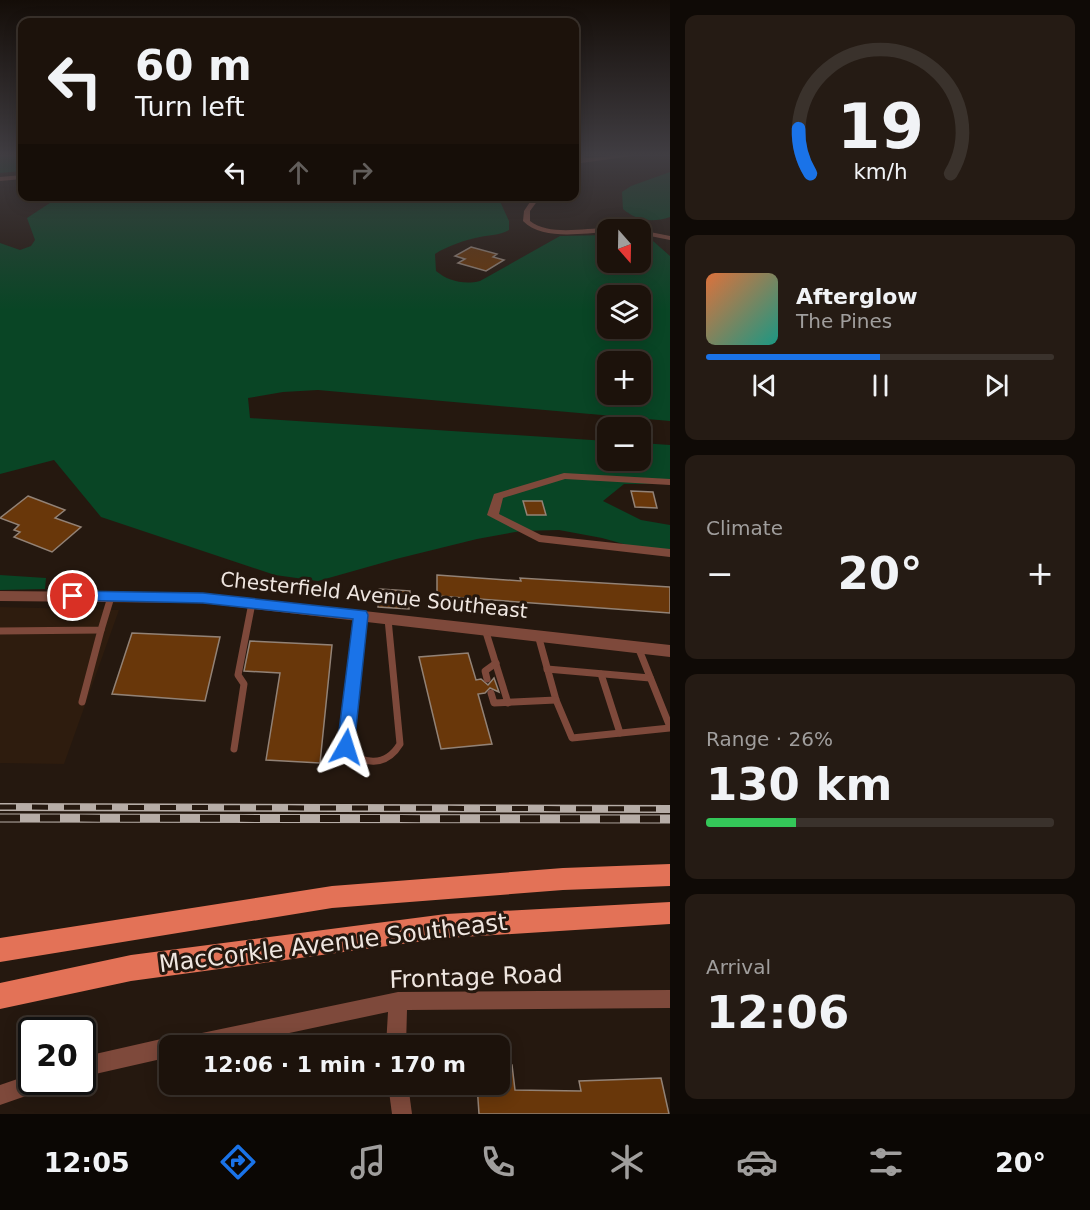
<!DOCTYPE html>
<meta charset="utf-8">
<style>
:root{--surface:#1c120b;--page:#251b14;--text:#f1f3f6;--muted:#a09e9d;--line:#3a322c;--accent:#1a73e8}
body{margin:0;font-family:"DejaVu Sans",sans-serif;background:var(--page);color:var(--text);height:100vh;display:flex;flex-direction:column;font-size:22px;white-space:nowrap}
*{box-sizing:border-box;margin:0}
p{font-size:20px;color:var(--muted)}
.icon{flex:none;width:33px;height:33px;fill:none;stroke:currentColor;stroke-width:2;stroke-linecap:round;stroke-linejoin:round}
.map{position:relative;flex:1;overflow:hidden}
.sheet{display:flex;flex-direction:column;gap:15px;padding:15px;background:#0f0a06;width:420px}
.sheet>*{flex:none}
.hud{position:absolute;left:18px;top:18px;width:561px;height:183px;border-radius:12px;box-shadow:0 3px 15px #0003,0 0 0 2px var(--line);background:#1c120b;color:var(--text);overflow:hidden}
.needle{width:39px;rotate:160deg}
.buttons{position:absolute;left:597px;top:219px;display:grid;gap:12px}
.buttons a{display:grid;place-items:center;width:54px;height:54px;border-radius:12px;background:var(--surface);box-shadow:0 3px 15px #0003,0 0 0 2px var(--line);font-size:30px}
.speed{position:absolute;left:18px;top:1017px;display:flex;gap:12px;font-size:30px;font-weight:700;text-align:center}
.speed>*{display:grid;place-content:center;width:78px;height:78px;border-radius:50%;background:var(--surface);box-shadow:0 3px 15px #0003,0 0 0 2px var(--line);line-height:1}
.speed .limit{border:3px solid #111;border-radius:9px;background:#fff;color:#111}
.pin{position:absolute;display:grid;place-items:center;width:51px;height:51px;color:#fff;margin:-26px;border:3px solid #fff;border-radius:50%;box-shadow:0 2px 6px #0007}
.me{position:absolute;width:66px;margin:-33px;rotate:6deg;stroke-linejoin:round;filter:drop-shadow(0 0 4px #0008)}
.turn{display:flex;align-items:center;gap:21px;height:126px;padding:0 18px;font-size:27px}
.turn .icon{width:78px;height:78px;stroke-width:2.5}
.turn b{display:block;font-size:42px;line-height:51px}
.lanes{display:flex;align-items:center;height:57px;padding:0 18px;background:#0003;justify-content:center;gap:30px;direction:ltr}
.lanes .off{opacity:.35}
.big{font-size:45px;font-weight:700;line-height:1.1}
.sheet .card{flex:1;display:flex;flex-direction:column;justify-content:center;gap:9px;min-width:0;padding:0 21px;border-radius:12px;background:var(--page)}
.sheet .dial{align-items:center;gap:0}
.dial svg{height:156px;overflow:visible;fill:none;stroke:var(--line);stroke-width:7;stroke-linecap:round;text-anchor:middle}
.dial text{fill:var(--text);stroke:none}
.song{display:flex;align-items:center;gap:18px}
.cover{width:72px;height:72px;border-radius:9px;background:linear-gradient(135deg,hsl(20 70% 55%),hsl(170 70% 35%))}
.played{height:6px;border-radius:3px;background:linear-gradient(90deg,var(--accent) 50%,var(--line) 50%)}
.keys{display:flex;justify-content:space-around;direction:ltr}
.heat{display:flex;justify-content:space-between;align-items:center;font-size:33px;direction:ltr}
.charge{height:9px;border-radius:4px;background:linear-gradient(90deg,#34c759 26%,var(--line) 0)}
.trip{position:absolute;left:159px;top:1035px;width:351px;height:60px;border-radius:12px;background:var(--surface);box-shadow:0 3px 15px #0003,0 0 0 2px var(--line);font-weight:700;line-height:60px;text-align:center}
.menu{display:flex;height:96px;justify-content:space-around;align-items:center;background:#0b0704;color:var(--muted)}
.menu .icon{width:42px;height:42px}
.menu .selected{color:var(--accent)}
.menu b{font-size:27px;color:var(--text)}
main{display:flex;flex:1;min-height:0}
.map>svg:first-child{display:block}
</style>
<main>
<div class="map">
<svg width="670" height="1114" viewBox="0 0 670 1114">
<rect width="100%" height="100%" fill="#25180f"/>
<path fill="#2e1c0e" d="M0,607L119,610L64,764L0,763Z"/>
<g fill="#094525" fill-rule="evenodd">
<path d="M0,154H22V171L0,173Z"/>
<path d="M670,172V217C652,223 637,221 623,209L622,192L631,186Z"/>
<path d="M59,197H498L509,221V230C500,235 490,235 480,237C465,240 447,246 435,254L436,271C448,281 464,285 480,281L560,236L607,235L608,262H640L641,239L653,241L670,256V421L318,390L283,392L248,398L250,418L607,441L608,460H640L641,443L670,445V484H624L603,501L641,520L670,525V557L602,538L559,530L521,531L477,539L396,559L318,581L275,575L101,517L54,460L0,474V243L20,250L31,246L35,240L27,218ZM608,296H640V328H608ZM608,362H640V394H608Z"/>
<path d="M0,575L46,578L45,589L0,590Z"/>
</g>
<g fill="#69370a" stroke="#928276" stroke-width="1.5">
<path d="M471,247L497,254L493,257L504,260L486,271L458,263L465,259L455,256Z"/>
<path d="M631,491L653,492L657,508L635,507Z"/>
<path d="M28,496L65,510L55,518L81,527L52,552L14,537L20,532L14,530L19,525L0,518Z"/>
<path d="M523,501H542L546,515H527Z"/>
<path d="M437,575L521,581L520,578L670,587V613L437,596Z"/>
<path d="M379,589L410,591L409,609L378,607Z"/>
<path d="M132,633L220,637L205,701L112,694Z"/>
<path d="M250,641L332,645L320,763L266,760L280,673L244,671Z"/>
<path d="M468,653L476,680L481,679L488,685L494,678L499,692L490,688L485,693L478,694L492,744L441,749L419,657Z"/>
<path d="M500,1065H512L515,1090L581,1091L579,1081L661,1078L669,1114H479L477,1084H500Z"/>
</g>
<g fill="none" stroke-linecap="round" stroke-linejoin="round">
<g stroke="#7e493b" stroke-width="7">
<path d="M360,616L346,747C362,766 386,767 400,744L388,619"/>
<path d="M485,629L508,703"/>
<path d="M0,631L101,630L111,597"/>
<path d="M538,635L556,700L572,738L670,728"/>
<path d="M638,647L670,727"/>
<path d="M547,669L650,678"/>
<path d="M601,674L620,733"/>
<path d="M487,679L485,671L496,663"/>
<path d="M491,693L494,703L556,700"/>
<path d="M82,702L101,630"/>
<path d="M234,749L244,684L238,675L252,603"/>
</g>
<g fill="#7e493b" fill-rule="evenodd">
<path d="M576,154H582L586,158L646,154L574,164V160L581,159Z"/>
<path d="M22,175V179L0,181V177Z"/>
<path d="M534,196H541L530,211V221C549,236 584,228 608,228L611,230H608V232C582,233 543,241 523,221L524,211Z"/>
<path d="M640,230L670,236V240L640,234Z"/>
<path d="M564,473L670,479V485L565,479L503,498L499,514L541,535L670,549V557L539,542L487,515L494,494Z"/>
<path d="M670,990V1008L407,1010L406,1046H386L388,1012L228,1046H170V1057L82,1077V1057L170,1037L173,1039L398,992Z"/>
<path d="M32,1074V1082H49L46,1089L0,1105V1085Z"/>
<path d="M388,1084H408L412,1114H392Z"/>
</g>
<path fill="#7e493b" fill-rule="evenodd" d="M0,591L203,593L670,645V657L203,603L0,601Z"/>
<g fill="#e37257" fill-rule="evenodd">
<path d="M670,864V886L563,890L332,908L0,962V938L332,886L563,868Z"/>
<path d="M670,902V924L446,938L131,981L0,1009V983L131,955L446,914Z"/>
</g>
<defs>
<path id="rail-far1" d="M0,807L670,809"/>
<path id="rail" d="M0,818L670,819"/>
</defs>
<use href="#rail-far1" stroke="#b7ada7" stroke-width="8"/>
<use href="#rail" stroke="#b7ada7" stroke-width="9"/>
<use href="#rail-far1" stroke="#25180f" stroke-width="5" stroke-dasharray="16" stroke-linecap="butt"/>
<use href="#rail" stroke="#25180f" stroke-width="7" stroke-dasharray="20" stroke-linecap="butt"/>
</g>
<linearGradient id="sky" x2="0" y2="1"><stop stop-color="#140d08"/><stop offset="0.5" stop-color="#403d42"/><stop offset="1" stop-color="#403d42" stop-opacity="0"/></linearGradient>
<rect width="670" height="310" fill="url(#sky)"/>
<path fill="#1a73e8" stroke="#114b97" stroke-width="1.5" d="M73,591L203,593L366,611L368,615L354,747L352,751L346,753L340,751L337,747L353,619L203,603L68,600L66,596Z"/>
<g text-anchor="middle" stroke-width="6" stroke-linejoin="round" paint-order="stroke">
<g font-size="20" fill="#efe6e0" stroke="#25180f">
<text transform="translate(374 595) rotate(6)" y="7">Chesterfield Avenue Southeast</text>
</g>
<g font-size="24" fill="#efe6e0" stroke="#25180f">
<text transform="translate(333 943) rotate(-7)" y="8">MacCorkle Avenue Southeast</text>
<text transform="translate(476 977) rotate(-2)" y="8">Frontage Road</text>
</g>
</g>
</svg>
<div class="buttons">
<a><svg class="needle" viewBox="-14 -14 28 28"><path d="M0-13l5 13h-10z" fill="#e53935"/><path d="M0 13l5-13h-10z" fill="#a09e9d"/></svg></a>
<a><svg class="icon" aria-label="layers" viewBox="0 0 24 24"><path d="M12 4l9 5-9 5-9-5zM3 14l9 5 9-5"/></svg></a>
<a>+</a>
<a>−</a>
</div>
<div class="speed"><div class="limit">20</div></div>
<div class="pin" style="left:73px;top:596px;background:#d93025"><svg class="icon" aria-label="arrive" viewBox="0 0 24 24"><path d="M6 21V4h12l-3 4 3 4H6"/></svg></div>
<svg class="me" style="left:346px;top:747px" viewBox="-20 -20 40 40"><path d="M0-17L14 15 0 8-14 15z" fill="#1a73e8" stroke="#fff" stroke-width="4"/></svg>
<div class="trip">12:06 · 1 min · 170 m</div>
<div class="hud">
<div class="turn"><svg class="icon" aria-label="left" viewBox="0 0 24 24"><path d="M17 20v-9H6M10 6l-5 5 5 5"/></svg><div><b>60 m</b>Turn left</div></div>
<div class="lanes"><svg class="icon" aria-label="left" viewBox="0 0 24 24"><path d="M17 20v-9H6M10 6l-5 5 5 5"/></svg><svg class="icon off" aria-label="ahead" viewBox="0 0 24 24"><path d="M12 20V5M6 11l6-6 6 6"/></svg><svg class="icon off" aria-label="right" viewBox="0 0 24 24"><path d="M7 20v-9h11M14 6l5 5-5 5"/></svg></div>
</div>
</div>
<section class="sheet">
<div class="card dial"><svg viewBox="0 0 100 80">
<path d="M14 69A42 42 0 1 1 86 69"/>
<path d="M14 69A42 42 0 0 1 8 46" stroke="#1a73e8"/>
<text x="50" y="56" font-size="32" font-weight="700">19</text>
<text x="50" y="72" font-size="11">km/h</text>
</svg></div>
<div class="card">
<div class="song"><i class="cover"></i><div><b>Afterglow</b><p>The Pines</p></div></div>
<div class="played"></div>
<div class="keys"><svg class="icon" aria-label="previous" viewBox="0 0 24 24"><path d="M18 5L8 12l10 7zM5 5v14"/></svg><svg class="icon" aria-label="pause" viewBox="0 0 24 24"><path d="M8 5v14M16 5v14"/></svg><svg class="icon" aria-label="next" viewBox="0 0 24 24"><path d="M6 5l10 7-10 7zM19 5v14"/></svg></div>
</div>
<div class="card"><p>Climate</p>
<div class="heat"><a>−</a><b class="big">20°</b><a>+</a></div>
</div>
<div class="card"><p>Range · 26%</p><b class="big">130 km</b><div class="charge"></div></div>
<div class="card"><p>Arrival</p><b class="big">12:06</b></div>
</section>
</main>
<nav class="menu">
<b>12:05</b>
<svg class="icon selected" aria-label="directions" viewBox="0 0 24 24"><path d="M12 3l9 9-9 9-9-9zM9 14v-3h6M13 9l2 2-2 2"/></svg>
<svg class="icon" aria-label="music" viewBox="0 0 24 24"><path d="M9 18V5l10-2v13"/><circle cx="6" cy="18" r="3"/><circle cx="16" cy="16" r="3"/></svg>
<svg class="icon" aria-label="phone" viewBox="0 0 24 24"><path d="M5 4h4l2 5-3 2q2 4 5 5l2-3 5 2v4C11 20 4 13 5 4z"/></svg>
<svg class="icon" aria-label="climate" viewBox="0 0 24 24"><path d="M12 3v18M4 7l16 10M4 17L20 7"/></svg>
<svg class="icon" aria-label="car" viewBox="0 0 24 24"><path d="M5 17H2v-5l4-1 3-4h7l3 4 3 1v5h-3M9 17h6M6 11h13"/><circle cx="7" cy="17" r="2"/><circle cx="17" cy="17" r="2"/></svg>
<svg class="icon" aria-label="filters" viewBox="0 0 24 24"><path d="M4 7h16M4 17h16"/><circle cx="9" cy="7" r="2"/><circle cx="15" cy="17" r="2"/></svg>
<b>20°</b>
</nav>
